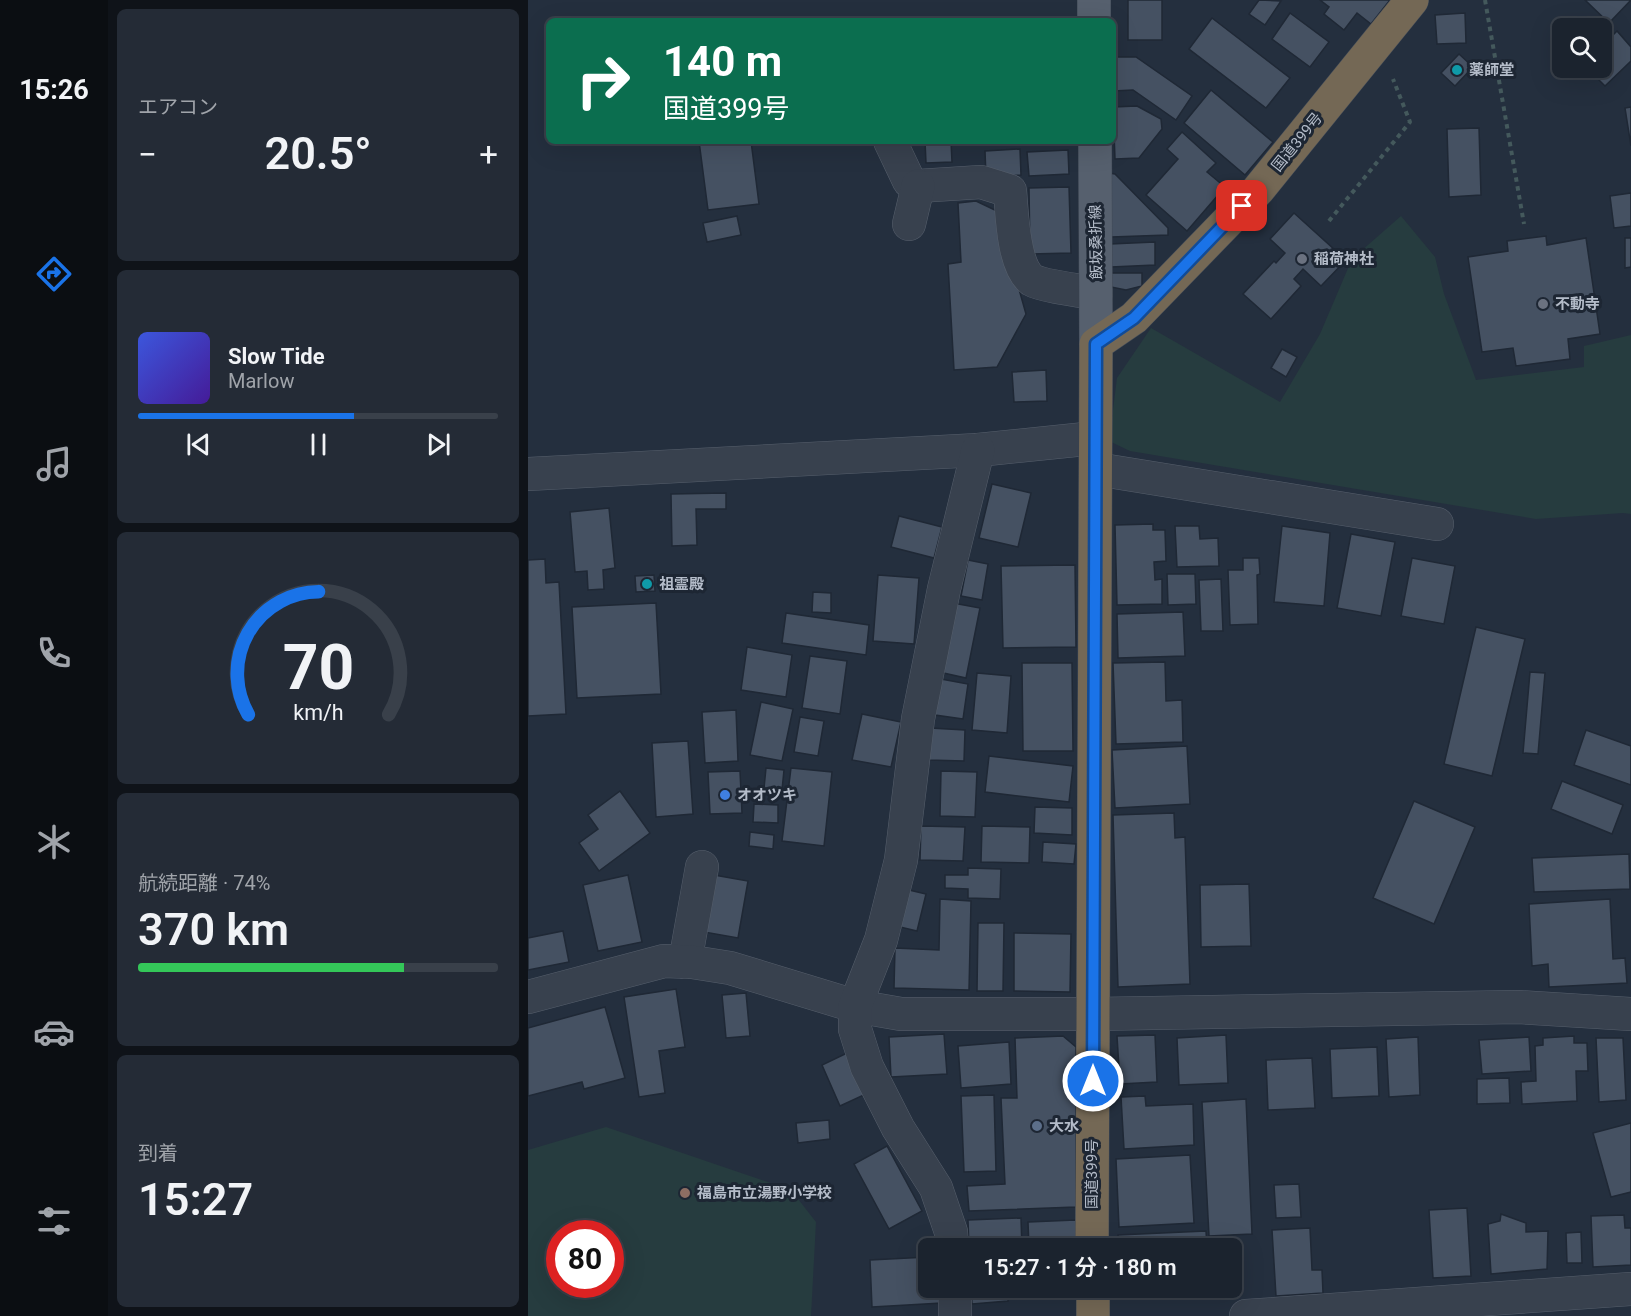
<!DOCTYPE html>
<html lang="ja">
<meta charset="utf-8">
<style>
:root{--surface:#1b232e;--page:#242b36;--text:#f1f3f6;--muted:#a0a4aa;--line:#39404a;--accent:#1a73e8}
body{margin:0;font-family:Roboto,"Noto Sans JP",sans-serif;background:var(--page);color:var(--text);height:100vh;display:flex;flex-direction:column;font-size:22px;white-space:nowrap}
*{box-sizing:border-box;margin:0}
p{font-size:20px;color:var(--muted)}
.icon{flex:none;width:33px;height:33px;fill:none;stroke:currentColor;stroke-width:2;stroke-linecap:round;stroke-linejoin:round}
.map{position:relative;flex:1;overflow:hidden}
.panel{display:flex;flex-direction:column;gap:9px;padding:9px;background:#0f1319;width:420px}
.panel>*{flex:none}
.banner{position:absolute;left:18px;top:18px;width:570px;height:126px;border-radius:9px;box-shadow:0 6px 24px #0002,0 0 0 2px var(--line);background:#0b6e4f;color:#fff;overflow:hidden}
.fabs{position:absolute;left:1024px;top:18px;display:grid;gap:12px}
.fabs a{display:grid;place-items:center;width:60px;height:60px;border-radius:9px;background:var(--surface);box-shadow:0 6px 24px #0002,0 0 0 2px var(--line);font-size:30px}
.speed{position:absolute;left:18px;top:1220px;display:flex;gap:12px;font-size:30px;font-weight:700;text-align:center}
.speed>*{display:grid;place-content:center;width:78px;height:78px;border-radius:50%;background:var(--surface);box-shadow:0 6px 24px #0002,0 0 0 2px var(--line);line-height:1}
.speed .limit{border:9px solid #d22;background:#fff;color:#111}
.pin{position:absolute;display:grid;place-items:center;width:51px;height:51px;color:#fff;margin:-26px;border-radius:12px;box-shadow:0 3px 9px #0006}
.me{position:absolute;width:66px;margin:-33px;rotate:0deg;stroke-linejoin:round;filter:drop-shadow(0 0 4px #0008)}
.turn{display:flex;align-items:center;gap:21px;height:126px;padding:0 18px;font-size:27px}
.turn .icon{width:78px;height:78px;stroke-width:2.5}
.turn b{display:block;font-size:42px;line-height:51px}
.big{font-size:45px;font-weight:600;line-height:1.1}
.panel .tile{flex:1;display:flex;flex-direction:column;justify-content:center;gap:9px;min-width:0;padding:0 21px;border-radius:9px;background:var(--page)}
.panel .dial{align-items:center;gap:0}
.dial svg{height:156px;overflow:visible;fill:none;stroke:var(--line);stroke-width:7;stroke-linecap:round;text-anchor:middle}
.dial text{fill:var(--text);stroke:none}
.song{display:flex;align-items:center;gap:18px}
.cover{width:72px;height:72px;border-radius:9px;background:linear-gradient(135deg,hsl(230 70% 55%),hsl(260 70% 35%))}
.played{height:6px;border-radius:3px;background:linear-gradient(90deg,var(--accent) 60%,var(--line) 60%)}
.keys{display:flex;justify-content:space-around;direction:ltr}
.heat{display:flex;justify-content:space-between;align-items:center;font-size:33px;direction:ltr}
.charge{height:9px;border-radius:4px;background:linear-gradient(90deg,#34c759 74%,var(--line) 0)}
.trip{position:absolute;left:390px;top:1238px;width:324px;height:60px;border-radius:9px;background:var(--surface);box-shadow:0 6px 24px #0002,0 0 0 2px var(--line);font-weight:600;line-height:60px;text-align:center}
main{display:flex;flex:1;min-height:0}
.tabs{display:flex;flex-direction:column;width:108px;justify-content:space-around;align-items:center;background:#0b0e12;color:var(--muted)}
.tabs .icon{width:42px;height:42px}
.tabs .active{color:var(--accent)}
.tabs b{font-size:27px;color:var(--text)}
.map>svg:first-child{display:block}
</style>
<main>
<nav class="tabs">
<b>15:26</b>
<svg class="icon active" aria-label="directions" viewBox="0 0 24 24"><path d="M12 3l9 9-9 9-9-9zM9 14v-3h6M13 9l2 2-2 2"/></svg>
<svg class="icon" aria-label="music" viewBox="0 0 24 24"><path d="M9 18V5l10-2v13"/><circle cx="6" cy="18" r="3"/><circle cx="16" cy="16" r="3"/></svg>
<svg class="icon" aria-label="phone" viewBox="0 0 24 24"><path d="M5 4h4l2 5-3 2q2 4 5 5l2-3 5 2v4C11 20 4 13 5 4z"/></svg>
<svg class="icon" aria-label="climate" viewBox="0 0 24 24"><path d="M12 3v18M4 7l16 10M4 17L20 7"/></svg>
<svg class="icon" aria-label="car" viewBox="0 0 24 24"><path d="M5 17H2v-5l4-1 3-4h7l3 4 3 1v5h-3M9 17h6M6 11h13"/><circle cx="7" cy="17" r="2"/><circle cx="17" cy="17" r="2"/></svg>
<svg class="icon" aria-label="filters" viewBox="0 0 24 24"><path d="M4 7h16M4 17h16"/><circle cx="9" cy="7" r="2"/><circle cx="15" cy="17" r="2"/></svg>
</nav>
<section class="panel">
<div class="tile"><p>エアコン</p>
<div class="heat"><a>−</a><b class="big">20.5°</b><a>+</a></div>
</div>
<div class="tile">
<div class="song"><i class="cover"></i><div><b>Slow Tide</b><p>Marlow</p></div></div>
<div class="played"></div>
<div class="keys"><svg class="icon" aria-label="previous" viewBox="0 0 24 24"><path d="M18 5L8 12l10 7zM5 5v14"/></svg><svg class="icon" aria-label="pause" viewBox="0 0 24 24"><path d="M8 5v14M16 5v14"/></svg><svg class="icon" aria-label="next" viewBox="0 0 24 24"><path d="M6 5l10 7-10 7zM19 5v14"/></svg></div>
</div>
<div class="tile dial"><svg viewBox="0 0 100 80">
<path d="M14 69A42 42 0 1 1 86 69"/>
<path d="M14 69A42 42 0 0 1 50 6" stroke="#1a73e8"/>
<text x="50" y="56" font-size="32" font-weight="700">70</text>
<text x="50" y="72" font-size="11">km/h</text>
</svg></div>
<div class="tile"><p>航続距離 · 74%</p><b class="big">370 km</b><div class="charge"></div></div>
<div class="tile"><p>到着</p><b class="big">15:27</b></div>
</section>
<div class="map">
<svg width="1103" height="1316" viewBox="0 0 1103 1316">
<rect width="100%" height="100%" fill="#242f3e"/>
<g fill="#263c3f" fill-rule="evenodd">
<path d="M873,216L907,257L916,294L948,380L1056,367V346L1103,335V514L1095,513L1008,519L602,451L581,441L589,378L623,328L752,402L792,334L824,259Z"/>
<path d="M78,1127L263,1190L288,1222L283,1316H0V1150ZM32,1233H82V1284H32Z"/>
</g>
<g fill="#455162" stroke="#1f2835" stroke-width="1.5">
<rect x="600" y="0" width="34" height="40"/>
<path d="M731,0L753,1L737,25L721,14Z"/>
<path d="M792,0H862L843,24L829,13L816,30L796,14L801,7Z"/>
<path d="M1057,0H1103L1081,23Z"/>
<path d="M762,13L801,42L782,67L744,39Z"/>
<path d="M937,13L938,43L909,44L907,15Z"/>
<path d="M684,18L762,78L738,108L661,49Z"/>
<path d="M1089,31L1103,47V61L1077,86L1059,68H1074V46Z"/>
<path d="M931,54L945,67L927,86L913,73Z"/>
<path d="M586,57H608L664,96L648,120L605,90L585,91Z"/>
<path d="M1035,59V68H1044L1036,77L1026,68Z"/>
<path d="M683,90L745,142L717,175L656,123Z"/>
<path d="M609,106L633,119L634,129L611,158L587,159L585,107Z"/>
<path d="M1103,107V146L1097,108Z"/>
<path d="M951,128L953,195L921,197L919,129Z"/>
<path d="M654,132L688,163L679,172L697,187L659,231L618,195L650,159L639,149Z"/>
<path d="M171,141H223L231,204L180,210Z"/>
<path d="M397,141H423L424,162L398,163Z"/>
<path d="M490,141H530L490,144Z"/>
<path d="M492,149L493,175L458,177L457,151Z"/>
<path d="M540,150L541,174L501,176L499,152Z"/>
<path d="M581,173L587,174L640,228V235L583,237Z"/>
<path d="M541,187L543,253L502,254L501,188Z"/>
<path d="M1103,193V226L1086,228L1082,196Z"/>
<path d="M448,201L469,211L498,314L469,367L426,370L420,264L433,262L430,203Z"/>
<path d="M766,213L818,260L793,286L775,269L766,279L773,286L743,319L715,294L746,261L748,263L757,253L742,239Z"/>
<path d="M209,216L213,235L179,242L175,223Z"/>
<path d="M1018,236L1019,245L1058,238L1072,334L1040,339L1042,359L988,366L985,348L954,352L940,257L980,251L979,241Z"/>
<path d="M1097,238H1103V267L1097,268Z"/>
<path d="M627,242V265L583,267L582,244Z"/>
<path d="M583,273H614V286L598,290L583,287Z"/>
<path d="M754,349L769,357L758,377L743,368Z"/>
<path d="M518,370L519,401L486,402L484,372Z"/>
<path d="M464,484L503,493L490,547L451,538Z"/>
<path d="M198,493V509H168L169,545L144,546L143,494Z"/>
<path d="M81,508L87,568L75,570L76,589L60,590L59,571L47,572L42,512Z"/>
<path d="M371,516L414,527L406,558L363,547Z"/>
<path d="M625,524V530H637L638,561L626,562L627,580L634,579V604L589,605L587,525Z"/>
<path d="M647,526H671L672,539L690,538L691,566L649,567Z"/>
<path d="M754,526L802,533L796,606L746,602Z"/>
<path d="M823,534L867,542L853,616L809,608Z"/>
<path d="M715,558H731L732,574L729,575L730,624L702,625L700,570H715Z"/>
<path d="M884,558L927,566L916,624L873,616Z"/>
<path d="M17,559L18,583L31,582L38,714L0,716V560Z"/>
<path d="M440,560L460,564L454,600L433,596Z"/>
<path d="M547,565L548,647L475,648L473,566Z"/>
<path d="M639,574H667L668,604L640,605Z"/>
<path d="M126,575L127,591L108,592L107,576Z"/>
<path d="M350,575L391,578L386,644L345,641Z"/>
<path d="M693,579L695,631H673L671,580Z"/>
<path d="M285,592L303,593V613L284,612Z"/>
<path d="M128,603L133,694L49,698L44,607Z"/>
<path d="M425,603L452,608L438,678L411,672Z"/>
<path d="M655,612L657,656L590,658L589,614Z"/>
<path d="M258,613L341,625L338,655L254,643Z"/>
<path d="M948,627L997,639L964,776L916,764Z"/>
<path d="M219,647L264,655L258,697L213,690Z"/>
<path d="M282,656L319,661L312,714L274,708Z"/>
<path d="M637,662L638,701L654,700L655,742L588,744L585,663Z"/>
<path d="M494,663H544L545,751H495Z"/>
<path d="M1002,672L1017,673L1010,754L995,753Z"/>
<path d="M449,673L483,676L479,733L444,730Z"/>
<path d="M413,679L440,684L435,719L407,715Z"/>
<path d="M233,702L265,709L254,761L222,755Z"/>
<path d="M208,710L210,761L177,763L174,712Z"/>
<path d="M334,714L373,722L363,767L324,760Z"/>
<path d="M272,717L296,721L290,756L266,752Z"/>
<path d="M402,728L437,730L436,761L400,760Z"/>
<path d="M1058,730L1103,746V785L1046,765Z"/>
<path d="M160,741L165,814L128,817L124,743Z"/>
<path d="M659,746L662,804L587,808L584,750Z"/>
<path d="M461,756L545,766L541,802L457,792Z"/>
<path d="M238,768L256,770L254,790L236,788Z"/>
<path d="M263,768L304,772L296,846L254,841Z"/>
<path d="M212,771L214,813L182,814L180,772Z"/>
<path d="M413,771L449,772L447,817L412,816Z"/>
<path d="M1034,781L1095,805L1084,834L1023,809Z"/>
<path d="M92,791L122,833L71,871L51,843L70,829L60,815Z"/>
<path d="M886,801L947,827L906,924L845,898Z"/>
<path d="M226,804L250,805V823L225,822Z"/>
<path d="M507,807L544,808V835L506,833Z"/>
<path d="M646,813L647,838L657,837L662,984L590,987L585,815Z"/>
<path d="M393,826L437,827L435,861L392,860Z"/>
<path d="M454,826L502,827L501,863L453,862Z"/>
<path d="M222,832L246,835L245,849L221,846Z"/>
<path d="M515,842L548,844L546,864L514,862Z"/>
<path d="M1101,854L1102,889L1006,892L1004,858Z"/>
<path d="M440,868L473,869L472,899L440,898V889L417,888V875H440Z"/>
<path d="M100,875L114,942L70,951L55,885Z"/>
<path d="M186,875L220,881L210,938L176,932Z"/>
<path d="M721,884L723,946L673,947L672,885Z"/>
<path d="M381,890L398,894L389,931L372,927Z"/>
<path d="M412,899L443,901L441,990L366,988L367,948L411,950Z"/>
<path d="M1082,899L1085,959L1097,958L1099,983L1021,987L1020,964L1004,966L1001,904Z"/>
<path d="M450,923H476L475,991H449Z"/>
<path d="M35,931L41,962L0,970V938Z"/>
<path d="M486,933L543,934L542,992L486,991Z"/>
<path d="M148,989L157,1047L131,1051L137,1093L111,1097L96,997Z"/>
<path d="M218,993L222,1036L198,1038L194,995Z"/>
<path d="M77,1007L97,1078L56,1089L54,1082L0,1096V1028Z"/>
<path d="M416,1034L419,1074L363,1077L361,1037Z"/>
<path d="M627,1035L629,1082L592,1084L589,1036Z"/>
<path d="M698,1035L700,1083L651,1085L649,1038Z"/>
<path d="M535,1036L548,1047V1207L441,1211L439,1186L477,1184L473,1098H489L487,1038Z"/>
<path d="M1046,1036V1043H1059L1060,1071H1048L1049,1101L994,1104L993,1082L1008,1081L1007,1046L1015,1045V1038Z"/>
<path d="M890,1037L892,1095L861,1097L858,1039Z"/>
<path d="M1001,1037L1003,1071L954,1074L951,1040Z"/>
<path d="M1068,1038H1095L1098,1100L1071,1102Z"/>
<path d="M481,1042L483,1084L433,1088L430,1046Z"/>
<path d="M849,1047L851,1096L804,1098L802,1049Z"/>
<path d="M319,1053L338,1094L312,1106L294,1065Z"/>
<path d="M784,1058L787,1108L740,1110L738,1060Z"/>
<path d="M981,1078L982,1103L949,1104V1079Z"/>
<path d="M466,1095L468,1171L436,1172L433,1096Z"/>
<path d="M617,1096L618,1106L665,1104L666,1145L596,1149L593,1097Z"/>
<path d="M718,1099L724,1234L681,1236L674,1102Z"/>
<path d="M301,1120L302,1139L270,1143L268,1123Z"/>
<path d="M1103,1123V1192L1083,1197L1065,1133Z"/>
<path d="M359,1146L394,1211L361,1229L326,1164Z"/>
<path d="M662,1155L666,1223L591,1227L588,1159Z"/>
<path d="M771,1184L773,1217L748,1218L746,1185Z"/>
<path d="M939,1208L943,1276L905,1278L901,1210Z"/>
<path d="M973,1214L998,1223V1232L1020,1231L1019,1269L963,1274L960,1224L972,1221Z"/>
<path d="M1096,1215L1097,1228H1103V1265L1065,1267L1063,1216Z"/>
<path d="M493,1218L494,1248H441L440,1220Z"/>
<path d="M548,1220L549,1248H501L500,1222Z"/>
<path d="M782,1228L784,1270H794L795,1293L748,1296L744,1230Z"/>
<path d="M678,1231L679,1248H591L590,1235Z"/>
<path d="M1053,1232L1054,1263H1039L1038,1233Z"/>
<path d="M400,1257V1287H414V1303L344,1307L342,1260Z"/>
<path d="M443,1287H480V1301L444,1304Z"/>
</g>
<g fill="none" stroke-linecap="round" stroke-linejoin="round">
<defs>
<g id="minor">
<path d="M362,141L381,181L390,186L453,182L482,191C484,213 485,266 504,280C514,286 555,291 568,293"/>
<path d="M381,224L390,186"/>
<path d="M568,469L909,524"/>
<path d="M0,474L450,450L567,438"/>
<path d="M157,962L174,867"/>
<path d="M0,997L136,961L164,962L202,968L327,1006L373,1014H565L990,1007L1103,1014"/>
<path d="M424,1248L423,1232L408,1188L370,1128L339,1067L327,1029V1006L353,940L373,860L390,719L416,589L450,450"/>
<path d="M427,1287V1316"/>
<path d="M718,1316L1103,1289"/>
</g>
<g id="major">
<path d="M566,0V21"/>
<path d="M567,141L568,344"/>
</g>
<g id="highway">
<path d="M564,1248L568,344L606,318L730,190L884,0"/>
<path d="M565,1287V1316"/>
</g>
</defs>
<use href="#minor" stroke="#565f6c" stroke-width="34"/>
<use href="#major" stroke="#414a57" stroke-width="34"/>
<use href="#highway" stroke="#434c59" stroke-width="34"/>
<g stroke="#44595c" stroke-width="4" stroke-dasharray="4.5 4.5" stroke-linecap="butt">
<path d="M957,0L996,224"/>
<path d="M801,221L882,122L865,79"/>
</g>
<use href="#minor" stroke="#38414e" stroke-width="33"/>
<use href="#major" stroke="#56606e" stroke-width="33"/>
<use href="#highway" stroke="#746855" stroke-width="33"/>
</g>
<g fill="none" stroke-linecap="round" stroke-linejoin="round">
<defs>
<path id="route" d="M565,1081L568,344L606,318L714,206"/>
</defs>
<use href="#route" stroke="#114b97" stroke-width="15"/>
<use href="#route" stroke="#1a73e8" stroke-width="10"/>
</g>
<g fill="#0f9aa8" stroke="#1d2633" stroke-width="2">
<circle cx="929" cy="70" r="6"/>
<circle cx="119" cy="584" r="6"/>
</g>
<g fill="#6b7280" stroke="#1d2633" stroke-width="2">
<circle cx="774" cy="259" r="6"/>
<circle cx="1015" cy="304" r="6"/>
</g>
<circle fill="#3f7fe0" stroke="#1d2633" stroke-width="2" cx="197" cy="795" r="6"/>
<circle fill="#5c6f8a" stroke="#1d2633" stroke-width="2" cx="509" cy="1126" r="6"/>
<circle fill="#8d6e63" stroke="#1d2633" stroke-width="2" cx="157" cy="1193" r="6"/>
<g text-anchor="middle" stroke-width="6" stroke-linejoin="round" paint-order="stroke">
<g font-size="15" font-weight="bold" fill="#b4bcc9" stroke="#1d2633" text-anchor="start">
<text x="941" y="75">薬師堂</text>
<text x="786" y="264">稲荷神社</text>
<text x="1027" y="309">不動寺</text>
<text x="131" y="589">祖霊殿</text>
<text x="209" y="800">オオツキ</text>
<text x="521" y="1131">大水</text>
<text x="169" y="1198">福島市立湯野小学校</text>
</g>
<g font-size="15" fill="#b4bcc9" stroke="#1d2633">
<text transform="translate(769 142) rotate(-51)" y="5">国道399号</text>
<text transform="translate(568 242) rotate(-91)" y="5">飯坂桑折線</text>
<text transform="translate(564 1174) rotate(-90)" y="5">国道399号</text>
</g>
</g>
</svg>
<div class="fabs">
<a><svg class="icon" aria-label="search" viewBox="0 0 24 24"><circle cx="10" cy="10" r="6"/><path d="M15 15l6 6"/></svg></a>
</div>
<div class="speed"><div class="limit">80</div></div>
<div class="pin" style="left:714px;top:206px;background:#d93025"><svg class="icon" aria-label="arrive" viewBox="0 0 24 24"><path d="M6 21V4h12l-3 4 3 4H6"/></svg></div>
<svg class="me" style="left:565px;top:1081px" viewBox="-20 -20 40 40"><circle r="17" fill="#1a73e8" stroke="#fff" stroke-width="3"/><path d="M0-11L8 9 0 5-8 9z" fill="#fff"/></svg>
<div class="trip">15:27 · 1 分 · 180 m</div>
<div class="banner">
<div class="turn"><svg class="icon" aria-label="right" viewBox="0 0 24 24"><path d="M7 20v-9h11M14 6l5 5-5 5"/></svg><div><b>140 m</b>国道399号</div></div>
</div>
</div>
</main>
